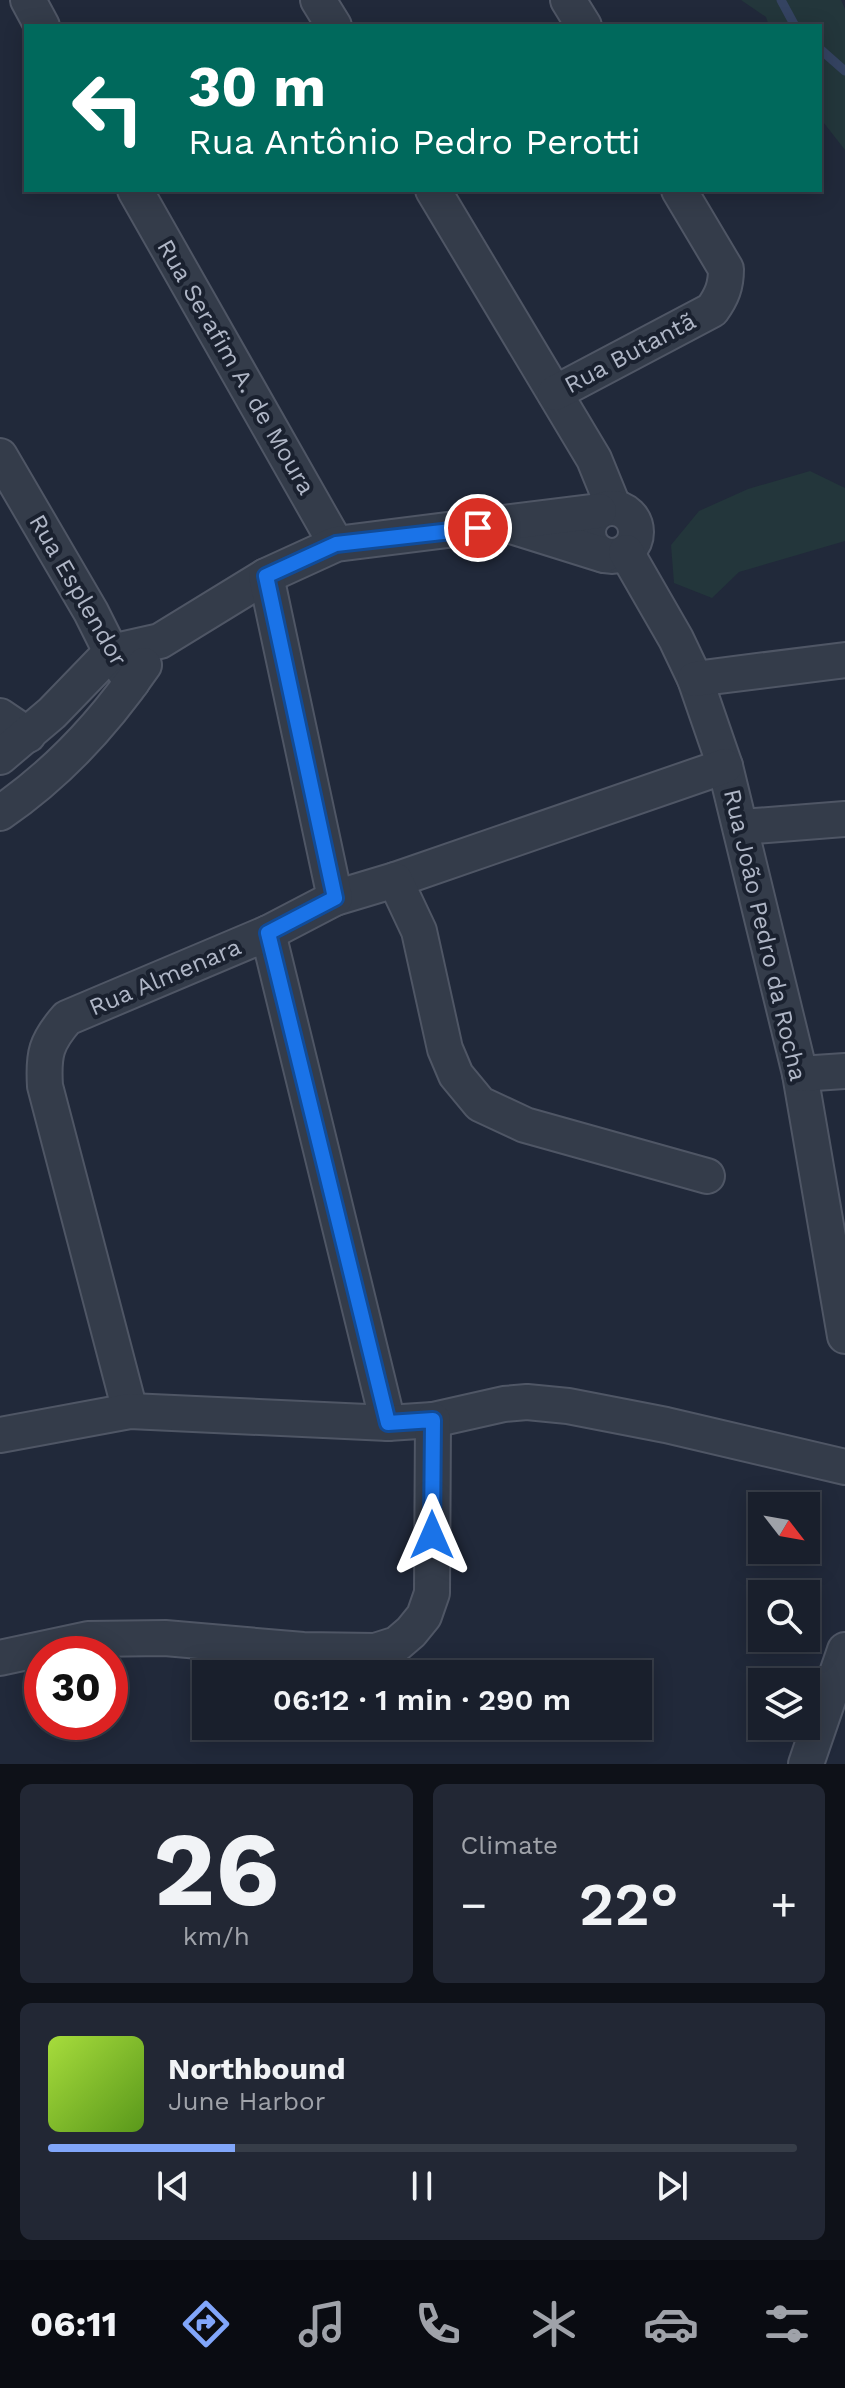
<!DOCTYPE html>
<meta charset="utf-8">
<style>
:root{--surface:#191f2c;--page:#222734;--text:#f1f3f6;--muted:#9fa2a9;--line:#373d48;--accent:#81a6fa}
body{margin:0;font-family:"Work Sans",sans-serif;background:var(--page);color:var(--text);height:100vh;display:flex;flex-direction:column;font-size:30px;white-space:nowrap}
*{box-sizing:border-box;margin:0}
p{font-size:26px;color:var(--muted)}
.icon{flex:none;width:44px;height:44px;fill:none;stroke:currentColor;stroke-width:2;stroke-linecap:round;stroke-linejoin:round}
.map{position:relative;height:1764px;overflow:hidden}
.side{display:flex;flex-direction:column;gap:20px;padding:20px;background:#0e1118;flex:1}
.side>*{flex:none}
.guide{position:absolute;left:24px;top:24px;width:798px;height:168px;border-radius:0px;box-shadow:0 4px 20px #0003,0 0 0 2px var(--line);background:#00695c;color:#fff;overflow:hidden}
.needle{width:52px;rotate:121deg}
.controls{position:absolute;left:748px;top:1492px;display:grid;gap:16px}
.controls a{display:grid;place-items:center;width:72px;height:72px;border-radius:0px;background:var(--surface);box-shadow:0 4px 20px #0003,0 0 0 2px var(--line);font-size:40px}
.speed{position:absolute;left:24px;top:1636px;display:flex;gap:16px;font-size:40px;font-weight:700;text-align:center}
.speed>*{display:grid;place-content:center;width:104px;height:104px;border-radius:50%;background:var(--surface);box-shadow:0 4px 20px #0003,0 0 0 2px var(--line);line-height:1}
.speed .limit{border:12px solid #d22;background:#fff;color:#111}
.pin{position:absolute;display:grid;place-items:center;width:68px;height:68px;color:#fff;margin:-34px;border:4px solid #fff;border-radius:50%;box-shadow:0 2px 8px #0007}
.me{position:absolute;width:88px;margin:-44px;rotate:0deg;stroke-linejoin:round;filter:drop-shadow(0 0 6px #0008)}
.turn{display:flex;align-items:center;gap:28px;height:168px;padding:0 32px;font-size:36px}
.turn .icon{width:104px;height:104px;stroke-width:2.5}
.turn b{display:block;font-size:56px;line-height:68px}
.big{font-size:60px;font-weight:600;line-height:1.1}
.side .tile{flex:1;display:flex;flex-direction:column;justify-content:center;gap:12px;min-width:0;padding:0 28px;border-radius:12px;background:var(--page)}
.side .dial{align-items:center;gap:0}
.dial b{font-size:104px;line-height:1}
.song{display:flex;align-items:center;gap:24px}
.cover{width:96px;height:96px;border-radius:12px;background:linear-gradient(135deg,hsl(80 70% 55%),hsl(90 70% 35%))}
.played{height:8px;border-radius:4px;background:linear-gradient(90deg,var(--accent) 25%,var(--line) 25%)}
.keys{display:flex;justify-content:space-around;direction:ltr}
.heat{display:flex;justify-content:space-between;align-items:center;font-size:44px;direction:ltr}
.side .tiles{flex:1;display:grid;gap:20px;grid-template-columns:1fr 1fr}
.tile:last-child{grid-column:span 2}
.trip{position:absolute;left:192px;top:1660px;width:460px;height:80px;border-radius:0px;background:var(--surface);box-shadow:0 4px 20px #0003,0 0 0 2px var(--line);font-weight:600;line-height:80px;text-align:center}
.dock{display:flex;height:128px;justify-content:space-around;align-items:center;background:#0a0c12;color:var(--muted)}
.dock .icon{width:56px;height:56px}
.dock .current{color:var(--accent)}
.dock b{font-size:36px;color:var(--text)}
.map>svg:first-child{display:block}
</style>
<div class="map">
<svg width="845" height="1764" viewBox="0 0 845 1764">
<rect width="100%" height="100%" fill="#21293a"/>
<g fill="#23363b">
<path d="M741,0H841L845,9V150L820,118V26H769L766,17Z"/>
<path d="M810,471L845,488V541L739,572L712,598L674,583L671,545L699,511L748,489Z"/>
</g>
<g fill="none" stroke-linecap="round" stroke-linejoin="round">
<g stroke="#344361" stroke-width="9">
<path d="M781,0L795,26"/>
<path d="M820,49L845,71"/>
</g>
<defs>
<g id="minor">
<path d="M28,0L42,26"/>
<path d="M318,0L334,26"/>
<path d="M568,0L584,26"/>
<path d="M135,190L336,544"/>
<path d="M433,190L594,459L614,508"/>
<path d="M555,393L712,310C722,296 726,286 726,269L679,190"/>
<path d="M0,456L91,612L111,652L132,682"/>
<circle cx="612" cy="532" r="24"/>
<path d="M511,526L604,555"/>
<path d="M626,552L676,639L695,679L725,766L800,1074L845,1336"/>
<path d="M695,679L845,660"/>
<path d="M0,716L28,735"/>
<path d="M0,757L52,713L111,652L160,641L266,576L336,544L599,511"/>
<path d="M0,813C57,774 105,722 144,665"/>
<path d="M742,827L845,819"/>
<path d="M395,880L725,766"/>
<path d="M335,898L395,880L419,931L445,1049L456,1075L480,1104L525,1125L707,1176"/>
<path d="M268,933L388,1423"/>
<path d="M800,1074L845,1071"/>
<path d="M130,1411L45,1086C43,1054 46,1042 67,1018L268,933L335,898L266,576"/>
<path d="M0,1435L130,1411L388,1423L433,1420L504,1404L527,1402L568,1406L666,1425L845,1467"/>
<path d="M0,1658L88,1639L165,1638L303,1650L375,1651L397,1644L411,1632L424,1616L432,1593L433,1420"/>
<path d="M806,1764L845,1650"/>
</g>
</defs>
<use href="#minor" stroke="#4f5665" stroke-width="38"/>
<use href="#minor" stroke="#343c4a" stroke-width="34"/>
</g>
<g fill="none" stroke-linecap="round" stroke-linejoin="round">
<defs>
<path id="route" d="M432,1535L433,1420L388,1423L268,933L335,898L266,576L336,544L478,528"/>
</defs>
<use href="#route" stroke="#114b97" stroke-width="20"/>
<use href="#route" stroke="#1a73e8" stroke-width="14"/>
</g>
<g text-anchor="middle" stroke-width="8" stroke-linejoin="round" paint-order="stroke">
<g font-size="24" fill="#afb6c6" stroke="#1a212f">
<text transform="translate(630 353) rotate(-28)" y="8">Rua Butantã</text>
<text transform="translate(236 367) rotate(60)" y="8">Rua Serafim A. de Moura</text>
<text transform="translate(78 590) rotate(60)" y="8">Rua Esplendor</text>
<text transform="translate(765 935) rotate(77)" y="8">Rua João Pedro da Rocha</text>
<text transform="translate(165 977) rotate(-23)" y="8">Rua Almenara</text>
</g>
</g>
</svg>
<div class="controls">
<a><svg class="needle" viewBox="-14 -14 28 28"><path d="M0-13l5 13h-10z" fill="#e53935"/><path d="M0 13l5-13h-10z" fill="#9fa2a9"/></svg></a>
<a><svg class="icon" aria-label="search" viewBox="0 0 24 24"><circle cx="10" cy="10" r="6"/><path d="M15 15l6 6"/></svg></a>
<a><svg class="icon" aria-label="layers" viewBox="0 0 24 24"><path d="M12 4l9 5-9 5-9-5zM3 14l9 5 9-5"/></svg></a>
</div>
<div class="speed"><div class="limit">30</div></div>
<div class="pin" style="left:478px;top:528px;background:#d93025"><svg class="icon" aria-label="arrive" viewBox="0 0 24 24"><path d="M6 21V4h12l-3 4 3 4H6"/></svg></div>
<svg class="me" style="left:432px;top:1535px" viewBox="-20 -20 40 40"><path d="M0-17L14 15 0 8-14 15z" fill="#1a73e8" stroke="#fff" stroke-width="4"/></svg>
<div class="trip">06:12 · 1 min · 290 m</div>
<div class="guide">
<div class="turn"><svg class="icon" aria-label="left" viewBox="0 0 24 24"><path d="M17 20v-9H6M10 6l-5 5 5 5"/></svg><div><b>30 m</b>Rua Antônio Pedro Perotti</div></div>
</div>
</div>
<section class="side">
<div class="tiles">
<div class="tile dial"><b>26</b><p>km/h</p></div>
<div class="tile"><p>Climate</p>
<div class="heat"><a>−</a><b class="big">22°</b><a>+</a></div>
</div>
<div class="tile">
<div class="song"><i class="cover"></i><div><b>Northbound</b><p>June Harbor</p></div></div>
<div class="played"></div>
<div class="keys"><svg class="icon" aria-label="previous" viewBox="0 0 24 24"><path d="M18 5L8 12l10 7zM5 5v14"/></svg><svg class="icon" aria-label="pause" viewBox="0 0 24 24"><path d="M8 5v14M16 5v14"/></svg><svg class="icon" aria-label="next" viewBox="0 0 24 24"><path d="M6 5l10 7-10 7zM19 5v14"/></svg></div>
</div>
</div>
</section>
<nav class="dock">
<b>06:11</b>
<svg class="icon current" aria-label="directions" viewBox="0 0 24 24"><path d="M12 3l9 9-9 9-9-9zM9 14v-3h6M13 9l2 2-2 2"/></svg>
<svg class="icon" aria-label="music" viewBox="0 0 24 24"><path d="M9 18V5l10-2v13"/><circle cx="6" cy="18" r="3"/><circle cx="16" cy="16" r="3"/></svg>
<svg class="icon" aria-label="phone" viewBox="0 0 24 24"><path d="M5 4h4l2 5-3 2q2 4 5 5l2-3 5 2v4C11 20 4 13 5 4z"/></svg>
<svg class="icon" aria-label="climate" viewBox="0 0 24 24"><path d="M12 3v18M4 7l16 10M4 17L20 7"/></svg>
<svg class="icon" aria-label="car" viewBox="0 0 24 24"><path d="M5 17H2v-5l4-1 3-4h7l3 4 3 1v5h-3M9 17h6M6 11h13"/><circle cx="7" cy="17" r="2"/><circle cx="17" cy="17" r="2"/></svg>
<svg class="icon" aria-label="filters" viewBox="0 0 24 24"><path d="M4 7h16M4 17h16"/><circle cx="9" cy="7" r="2"/><circle cx="15" cy="17" r="2"/></svg>
</nav>
